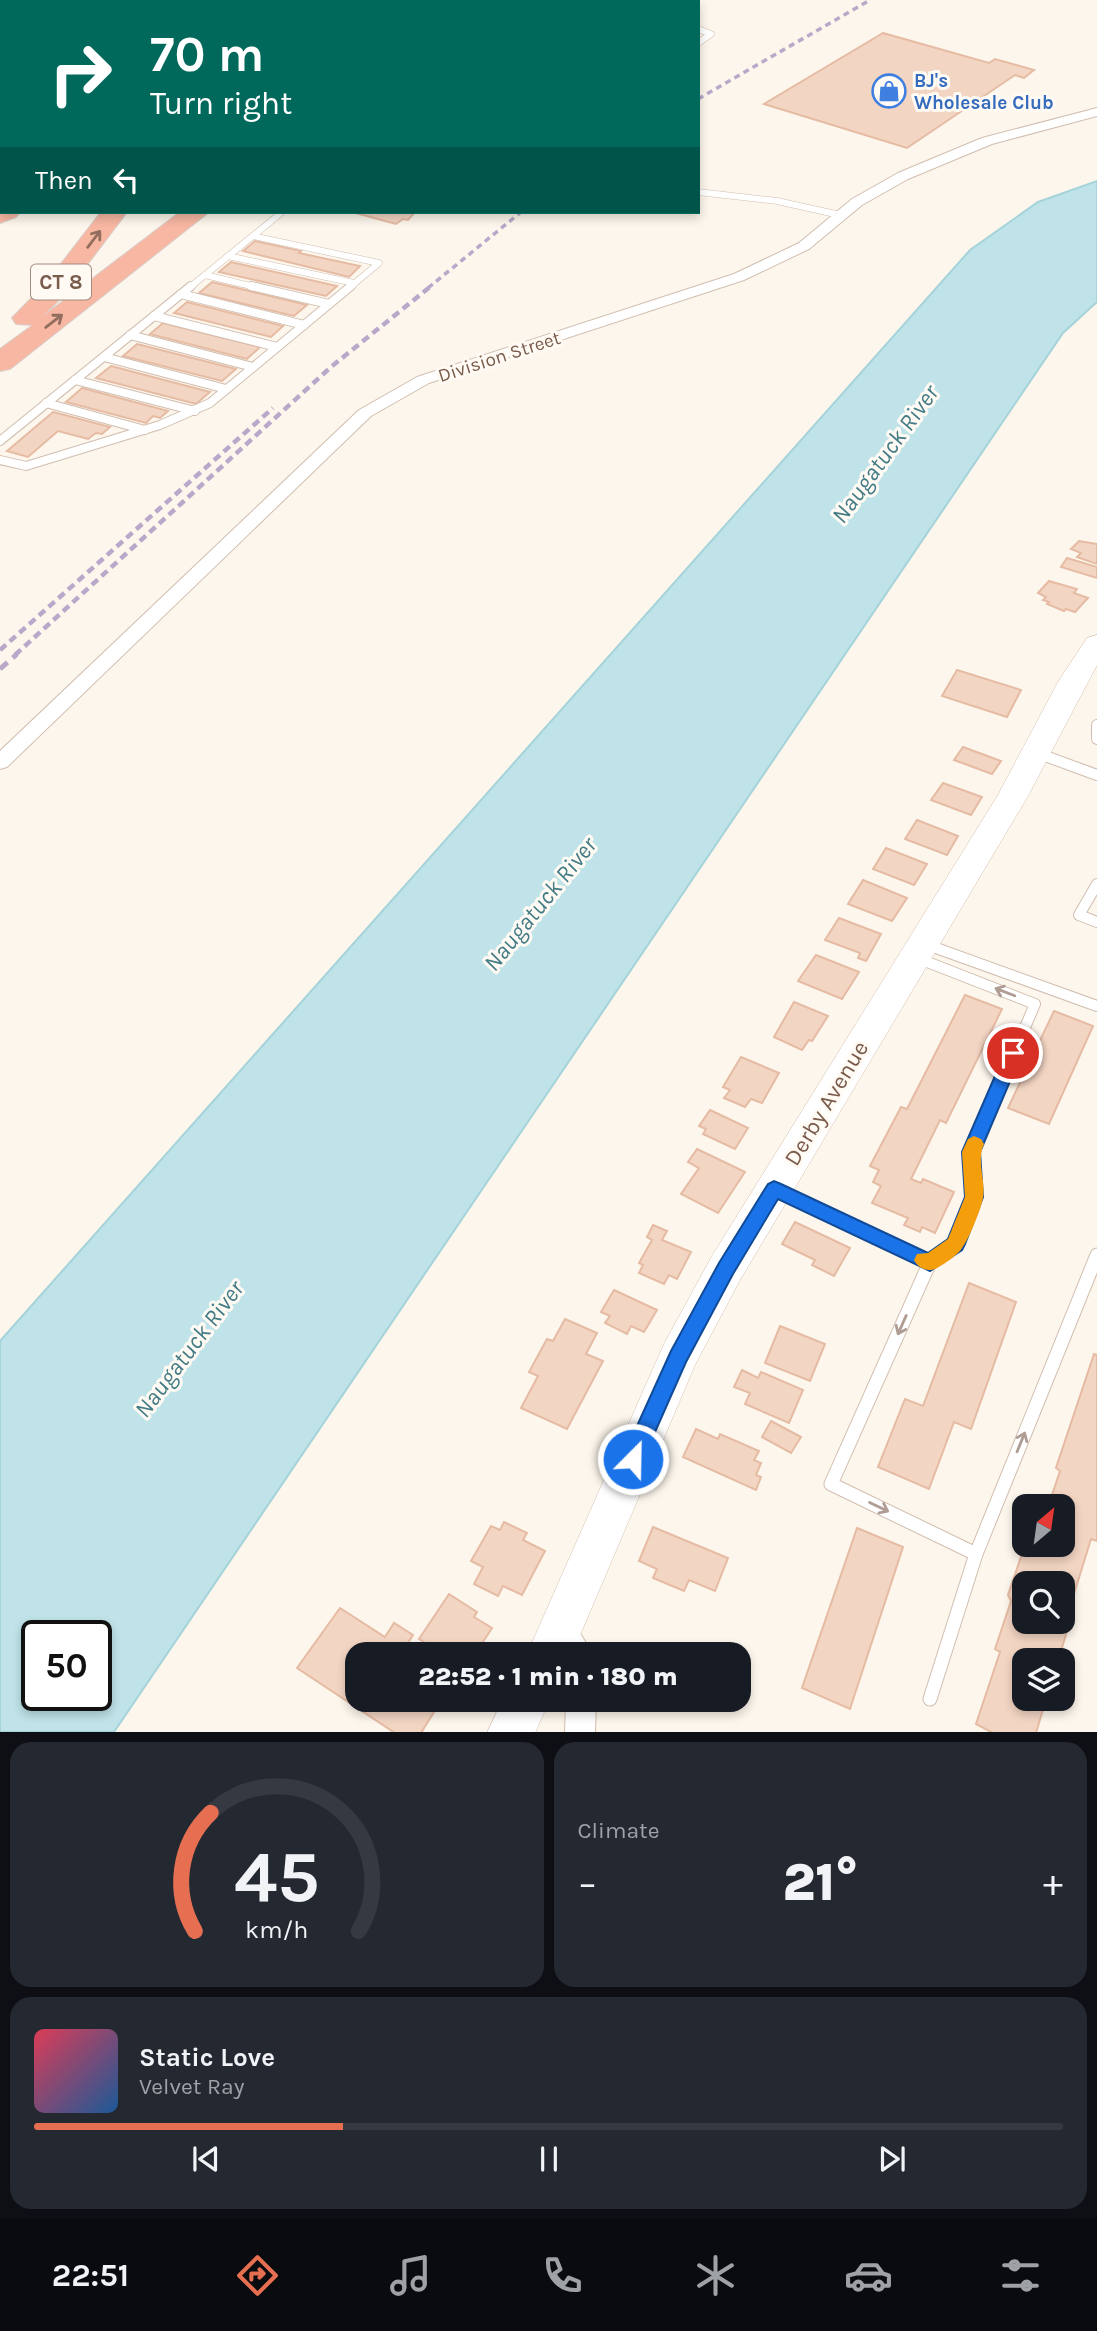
<!DOCTYPE html>
<meta charset="utf-8">
<style>
:root{--surface:#171b24;--page:#242831;--text:#f1f3f6;--muted:#9ea1a6;--line:#363941;--accent:#e76f51}
body{margin:0;font-family:Karla,sans-serif;background:var(--page);color:var(--text);height:100vh;display:flex;flex-direction:column;font-size:26px;white-space:nowrap}
*{box-sizing:border-box;margin:0}
p{font-size:23px;color:var(--muted)}
.icon{flex:none;width:38px;height:38px;fill:none;stroke:currentColor;stroke-width:2;stroke-linecap:round;stroke-linejoin:round}
.map{position:relative;height:1732px;overflow:hidden}
.side{display:flex;flex-direction:column;gap:10px;padding:10px;background:#0d0f14;flex:1}
.side>*{flex:none}
.hud{position:absolute;left:0px;top:0px;width:700px;height:214px;box-shadow:0 4px 10px #0003;background:#00695c;color:#fff;overflow:hidden}
.needle{width:46px;rotate:29deg}
.fabs{position:absolute;left:1012px;top:1494px;display:grid;gap:14px}
.fabs a{display:grid;place-items:center;width:63px;height:63px;border-radius:14px;background:var(--surface);box-shadow:0 4px 10px #0003;font-size:35px}
.speed{position:absolute;left:21px;top:1620px;display:flex;gap:14px;font-size:35px;font-weight:700;text-align:center}
.speed>*{display:grid;place-content:center;width:91px;height:91px;border-radius:50%;background:var(--surface);box-shadow:0 4px 10px #0003;line-height:1}
.speed .limit{border:4px solid #111;border-radius:10px;background:#fff;color:#111}
.pin{position:absolute;display:grid;place-items:center;width:60px;height:60px;color:#fff;margin:-30px;border:4px solid #fff;border-radius:50%;box-shadow:0 2px 7px #0007}
.me{position:absolute;width:77px;margin:-38px;rotate:23deg;stroke-linejoin:round;filter:drop-shadow(0 0 5px #0008)}
.turn{display:flex;align-items:center;gap:24px;height:147px;padding:0 35px;font-size:32px}
.turn .icon{width:91px;height:91px;stroke-width:2.5}
.turn b{display:block;font-size:49px;line-height:60px}
.then{display:flex;align-items:center;height:66px;padding:0 35px;background:#0003;gap:14px;font-size:26px}
.big{font-size:52px;font-weight:800;line-height:1.1}
.side .tile{flex:1;display:flex;flex-direction:column;justify-content:center;gap:10px;min-width:0;padding:0 24px;border-radius:21px;background:var(--page)}
.side .dial{align-items:center;gap:0}
.dial svg{height:182px;overflow:visible;fill:none;stroke:var(--line);stroke-width:7;stroke-linecap:round;text-anchor:middle}
.dial text{fill:var(--text);stroke:none}
.song{display:flex;align-items:center;gap:21px}
.cover{width:84px;height:84px;border-radius:10px;background:linear-gradient(135deg,hsl(350 70% 55%),hsl(210 70% 35%))}
.played{height:7px;border-radius:4px;background:linear-gradient(90deg,var(--accent) 30%,var(--line) 30%)}
.keys{display:flex;justify-content:space-around;direction:ltr}
.heat{display:flex;justify-content:space-between;align-items:center;font-size:38px;direction:ltr}
.side .tiles{flex:1;display:grid;gap:10px;grid-template-columns:1fr 1fr}
.tile:last-child{grid-column:span 2}
.trip{position:absolute;left:345px;top:1642px;width:406px;height:70px;border-radius:21px;background:var(--surface);box-shadow:0 4px 10px #0003;font-weight:800;line-height:70px;text-align:center}
.dock{display:flex;height:112px;justify-content:space-around;align-items:center;background:#090b0e;color:var(--muted)}
.dock .icon{width:49px;height:49px}
.dock .current{color:var(--accent)}
.dock b{font-size:32px;color:var(--text)}
.map>svg:first-child{display:block}
</style>
<div class="map">
<svg width="1097" height="1733" viewBox="0 0 1097 1733">
<rect width="100%" height="100%" fill="#fdf6ec"/>
<path fill="#bfe3e8" stroke="#a5d3da" stroke-width="2" fill-rule="evenodd" d="M1097,181V302L1063,333L114,1732H0V1341L970,250L1038,202ZM37,1636H96V1696H37Z"/>
<g fill="#f3d5c3" stroke="#e6bba3" stroke-width="2" fill-rule="evenodd">
<path d="M883,33L989,63L995,59L1034,70L1024,78L1015,75L907,148L764,104Z"/>
<path d="M352,212H415L408,220L403,219L396,224Z"/>
<path d="M255,241L301,251L299,253L360,266L349,277L243,251Z"/>
<path d="M231,262L337,286L326,296L219,272Z"/>
<path d="M212,282L307,305L294,316L199,293Z"/>
<path d="M187,302L283,326L271,337L174,313Z"/>
<path d="M163,323L260,347L247,359L150,334Z"/>
<path d="M137,344L236,369L222,381L123,356Z"/>
<path d="M111,366L210,392L196,404L96,378Z"/>
<path d="M82,388L168,411L160,418L153,416L146,423L66,402Z"/>
<path d="M53,412L110,427L102,434L96,433L88,439L58,431L28,457L7,451Z"/>
<path d="M1079,541L1097,544V564L1077,557L1081,553L1071,549Z"/>
<path d="M1067,558L1097,567V578L1061,567Z"/>
<path d="M1049,581L1077,589L1074,593L1088,598L1075,612L1066,609L1064,611L1047,604L1049,602L1043,600L1046,597L1038,593Z"/>
<path d="M957,670L1021,690L1007,717L942,696Z"/>
<path d="M963,747L1001,761L992,774L954,760Z"/>
<path d="M943,783L982,797L971,815L931,800Z"/>
<path d="M917,820L958,836L947,855L905,839Z"/>
<path d="M886,848L927,864L914,885L873,869Z"/>
<path d="M863,880L907,898L892,921L848,904Z"/>
<path d="M839,918L881,934L866,961L858,958L860,953L825,940Z"/>
<path d="M816,955L859,972L842,999L798,981Z"/>
<path d="M965,995L1002,1009L946,1123L940,1120L911,1179L921,1183L923,1179L954,1192L935,1233L922,1227L920,1232L904,1225L908,1218L872,1203L881,1186L873,1182L879,1170L870,1166L901,1107L907,1109Z"/>
<path d="M794,1002L828,1016L812,1041L809,1040L802,1050L774,1037Z"/>
<path d="M1054,1011L1093,1026L1049,1124L1008,1108Z"/>
<path d="M741,1057L779,1073L762,1103L751,1099L745,1107L724,1098L730,1090L723,1087Z"/>
<path d="M710,1110L748,1128L735,1149L703,1134L706,1129L699,1126Z"/>
<path d="M697,1149L745,1172L718,1213L681,1194L699,1168L688,1162Z"/>
<path d="M795,1222L850,1248L834,1276L812,1265L815,1260L782,1244Z"/>
<path d="M653,1225L667,1231L662,1240L691,1252L677,1279L669,1275L664,1284L639,1273L643,1265L639,1263L652,1240L647,1237Z"/>
<path d="M969,1283L1016,1302L971,1429L954,1422L929,1489L878,1467L905,1399L923,1406Z"/>
<path d="M614,1290L657,1310L644,1332L631,1326L627,1334L605,1323L610,1316L601,1312Z"/>
<path d="M565,1319L597,1333L586,1354L603,1361L567,1429L521,1408L538,1376L529,1372L547,1339L553,1341Z"/>
<path d="M780,1326L825,1344L810,1381L765,1363Z"/>
<path d="M1094,1354L1097,1355V1541L1091,1539L1065,1623L1068,1628L1058,1661H1024V1699H1046L1036,1733H993L976,1724L1000,1652L995,1649L1011,1601L1008,1595L1025,1545H1062V1507H1048L1060,1471L1056,1468ZM1024,1584H1062V1622H1024Z"/>
<path d="M742,1370L758,1378L761,1372L803,1390L789,1423L745,1404L750,1393L734,1387Z"/>
<path d="M771,1421L801,1437L791,1453L762,1437Z"/>
<path d="M696,1429L718,1439L720,1434L759,1451L754,1460L761,1463L756,1475L761,1477L756,1490L683,1457Z"/>
<path d="M504,1522L527,1533L523,1540L545,1551L522,1595L503,1586L498,1596L474,1584L483,1567L471,1561L491,1526L500,1530Z"/>
<path d="M653,1527L728,1558L715,1591L689,1580L684,1591L653,1578L657,1569L639,1561Z"/>
<path d="M857,1528L903,1547L850,1709L802,1688Z"/>
<path d="M449,1594L477,1612L474,1617L492,1628L475,1654H460L454,1650L451,1654H443L419,1639Z"/>
<path d="M340,1608L385,1637L394,1623L413,1635L404,1649L411,1654H357V1699H442L421,1733H395L297,1668Z"/>
<path d="M623,1644L642,1654H618Z"/>
</g>
<g fill="none" stroke-linecap="round" stroke-linejoin="round">
<defs>
<g id="service-far3">
<path d="M698,29L711,34L698,43"/>
<path d="M698,192L777,201L840,215"/>
<path d="M253,236L379,263L349,288"/>
<path d="M228,256L354,283"/>
<path d="M205,275L259,288"/>
<path d="M189,288L281,213"/>
</g>
<g id="service-far2">
<path d="M251,286L329,304"/>
<path d="M181,294L304,325"/>
<path d="M154,316L277,347"/>
<path d="M130,335L253,367"/>
<path d="M104,357L226,389"/>
<path d="M75,380L195,411"/>
<path d="M46,403L145,430"/>
<path d="M0,441L191,286"/>
<path d="M0,460L26,466L160,425L210,403L351,286"/>
</g>
<g id="service-far1">
<path d="M1097,725V739"/>
<path d="M1037,753L1097,775"/>
<path d="M1097,884L1079,915L1097,922"/>
<path d="M925,944L1097,1006"/>
<path d="M917,958L1035,1004L982,1128"/>
</g>
<g id="service">
<path d="M778,1191L930,1262L955,1244L974,1197L971,1152L982,1126"/>
<path d="M930,1262L831,1484L976,1554L1097,1255"/>
<path d="M930,1699L976,1554"/>
</g>
<g id="minor">
<rect x="0" y="41" width="2" height="8"/>
<path d="M1097,108V116L992,144L908,179L862,205L809,249L744,280L429,383L371,416L7,767L0,769V751L359,410L417,377L734,274L799,243L852,199L898,173L982,138Z"/>
<path d="M561,1614L571,1619L593,1654H560L546,1629L551,1619Z"/>
<path d="M566,1699H596L595,1733H565Z"/>
</g>
<g id="secondary">
<path d="M1097,635V665L1028,796L740,1280L695,1365L572,1654H527L664,1344L712,1256L998,795L1058,682L1087,638Z"/>
<path d="M503,1699H550L535,1733H487Z"/>
</g>
<path id="primary" d="M538,0H559L537,2Z"/>
<g id="motorway">
<rect x="97" y="0" width="20" height="2"/>
<path d="M131,0H151L152,2H131Z"/>
<path d="M0,206L2,212H20L16,217L0,223Z"/>
<path d="M101,212H127L65,294L42,317L180,212H209L10,369L0,371V349L33,325L16,324L12,318L47,282Z"/>
</g>
</defs>
<use href="#service-far3" stroke="#d1beb0" stroke-width="7"/>
<use href="#service-far2" stroke="#d1beb0" stroke-width="10"/>
<use href="#service-far1" stroke="#d1beb0" stroke-width="12"/>
<use href="#service" stroke="#d1beb0" stroke-width="15"/>
<use href="#minor" stroke="#d1beb0" stroke-width="2"/>
<use href="#secondary" stroke="#d6c0b0" stroke-width="1"/>
<use href="#primary" stroke="#dad1cd" stroke-width="2"/>
<use href="#motorway" stroke="#dad1cd" stroke-width="2"/>
<use href="#service-far3" stroke="#fff" stroke-width="6"/>
<use href="#service-far2" stroke="#fff" stroke-width="8"/>
<use href="#service-far1" stroke="#fff" stroke-width="10"/>
<use href="#service" stroke="#fff" stroke-width="13"/>
<use href="#minor" fill="#fff" fill-rule="evenodd"/>
<use href="#secondary" fill="#fff" fill-rule="evenodd"/>
<use href="#primary" fill="#fbd9a5" fill-rule="evenodd"/>
<use href="#motorway" fill="#f7b7a3" fill-rule="evenodd"/>
<g stroke="#b9a8c9" stroke-width="3.5" stroke-dasharray="6 4.5" stroke-linecap="butt">
<path d="M698,99L870,0"/>
<path d="M428,288L521,212"/>
</g>
<g stroke="#b9a8c9" stroke-width="4.5" stroke-dasharray="8 5" stroke-linecap="butt">
<path d="M0,650L273,408"/>
<path d="M15,655L331,367L431,286"/>
</g>
<path stroke="#b9a8c9" stroke-width="5" stroke-dasharray="10 7" stroke-linecap="butt" d="M0,669L17,654"/>
</g>
<defs><path id="oneway-shaft" d="M-6 0H5M1.5-3L5.5 0L1.5 3" fill="none" stroke-width="1.6" stroke-linecap="round" stroke-linejoin="round" transform="scale(1.75)"/></defs>
<g stroke="#936e5e">
<use href="#oneway-shaft" transform="translate(94 239) rotate(-53)"/>
<use href="#oneway-shaft" transform="translate(54 321) rotate(-38)"/>
</g>
<g stroke="#af9d94">
<use href="#oneway-shaft" transform="translate(1005 992) rotate(-159)"/>
<use href="#oneway-shaft" transform="translate(902 1325) rotate(114)"/>
<use href="#oneway-shaft" transform="translate(1021 1442) rotate(-68)"/>
<use href="#oneway-shaft" transform="translate(879 1507) rotate(26)"/>
</g>
<path fill="#1a73e8" stroke="#114b97" stroke-width="2" d="M1013,1046L1020,1048L1022,1053L980,1152L983,1197L965,1244L962,1250L930,1271L778,1199L733,1274L686,1362L640,1466L633,1469L626,1466L622,1459L671,1351L719,1263L768,1184L774,1181L781,1184L928,1253L948,1239L965,1197L962,1152L1005,1053L1007,1048Z"/>
<path fill="#f59e0b" d="M974,1136L981,1139L984,1144C976,1161 986,1180 983,1198C981,1209 969,1239 962,1248C958,1255 944,1264 937,1268C928,1273 918,1268 914,1260L917,1254L928,1253L948,1239L965,1197L962,1152L968,1139Z"/>
<defs>
<symbol id="shop-ring" viewBox="-11 -11 22 22"><circle r="9.5" fill="#fffaf3" stroke="#3f7fe0" stroke-width="1.5"/><path d="M-5-2.5h2.3a2.7 3.5 0 0 1 5.4 0H5L5.5 6h-11ZM-1.5-2.5h3a1.5 2.3 0 0 0-3 0Z" fill="#3f7fe0"/></symbol>
</defs>
<g fill-rule="evenodd">
<use href="#shop-ring" x="870" y="72" width="38" height="38"/>
</g>
<g text-anchor="middle" stroke-width="6" stroke-linejoin="round" paint-order="stroke">
<g font-size="19" font-weight="bold" fill="#366cbe" stroke="#fffaf3" text-anchor="start">
<text x="914" y="87">BJ's<tspan x="914" dy="22">Wholesale Club</tspan></text>
</g>
<g font-size="19" fill="#7a5c4d" stroke="#fffaf3">
<text transform="translate(499 356) rotate(-18)" y="7">Division Street</text>
</g>
<rect fill="#fffaf3" stroke="#a28b7f" stroke-width="2" x="31" y="264.5" width="60" height="35" rx="5"/>
<g font-size="21" font-weight="bold" fill="#7a5c4d">
<text x="61" y="289">CT 8</text>
</g>
<g font-size="23" fill="#7a5c4d" stroke="#fffaf3">
<text transform="translate(826 1103) rotate(-59)" y="8">Derby Avenue</text>
</g>
<g font-size="24" font-style="italic" fill="#437c86" stroke="#fffaf3">
<text transform="translate(885 454) rotate(-54)" y="8">Naugatuck River</text>
<text transform="translate(540 904) rotate(-51)" y="8">Naugatuck River</text>
<text transform="translate(189 1349) rotate(-53)" y="8">Naugatuck River</text>
</g>
</g>
</svg>
<div class="fabs">
<a><svg class="needle" viewBox="-14 -14 28 28"><path d="M0-13l5 13h-10z" fill="#e53935"/><path d="M0 13l5-13h-10z" fill="#9ea1a6"/></svg></a>
<a><svg class="icon" aria-label="search" viewBox="0 0 24 24"><circle cx="10" cy="10" r="6"/><path d="M15 15l6 6"/></svg></a>
<a><svg class="icon" aria-label="layers" viewBox="0 0 24 24"><path d="M12 4l9 5-9 5-9-5zM3 14l9 5 9-5"/></svg></a>
</div>
<div class="speed"><div class="limit">50</div></div>
<div class="pin" style="left:1013px;top:1053px;background:#d93025"><svg class="icon" aria-label="arrive" viewBox="0 0 24 24"><path d="M6 21V4h12l-3 4 3 4H6"/></svg></div>
<svg class="me" style="left:633px;top:1459px" viewBox="-20 -20 40 40"><circle r="17" fill="#1a73e8" stroke="#fff" stroke-width="3"/><path d="M0-11L8 9 0 5-8 9z" fill="#fff"/></svg>
<div class="trip">22:52 · 1 min · 180 m</div>
<div class="hud">
<div class="turn"><svg class="icon" aria-label="right" viewBox="0 0 24 24"><path d="M7 20v-9h11M14 6l5 5-5 5"/></svg><div><b>70 m</b>Turn right</div></div>
<div class="then">Then<svg class="icon" aria-label="left" viewBox="0 0 24 24"><path d="M17 20v-9H6M10 6l-5 5 5 5"/></svg></div>
</div>
</div>
<section class="side">
<div class="tiles">
<div class="tile dial"><svg viewBox="0 0 100 80">
<path d="M14 69A42 42 0 1 1 86 69"/>
<path d="M14 69A42 42 0 0 1 21 17" stroke="#e76f51"/>
<text x="50" y="56" font-size="32" font-weight="700">45</text>
<text x="50" y="72" font-size="11">km/h</text>
</svg></div>
<div class="tile"><p>Climate</p>
<div class="heat"><a>−</a><b class="big">21°</b><a>+</a></div>
</div>
<div class="tile">
<div class="song"><i class="cover"></i><div><b>Static Love</b><p>Velvet Ray</p></div></div>
<div class="played"></div>
<div class="keys"><svg class="icon" aria-label="previous" viewBox="0 0 24 24"><path d="M18 5L8 12l10 7zM5 5v14"/></svg><svg class="icon" aria-label="pause" viewBox="0 0 24 24"><path d="M8 5v14M16 5v14"/></svg><svg class="icon" aria-label="next" viewBox="0 0 24 24"><path d="M6 5l10 7-10 7zM19 5v14"/></svg></div>
</div>
</div>
</section>
<nav class="dock">
<b>22:51</b>
<svg class="icon current" aria-label="directions" viewBox="0 0 24 24"><path d="M12 3l9 9-9 9-9-9zM9 14v-3h6M13 9l2 2-2 2"/></svg>
<svg class="icon" aria-label="music" viewBox="0 0 24 24"><path d="M9 18V5l10-2v13"/><circle cx="6" cy="18" r="3"/><circle cx="16" cy="16" r="3"/></svg>
<svg class="icon" aria-label="phone" viewBox="0 0 24 24"><path d="M5 4h4l2 5-3 2q2 4 5 5l2-3 5 2v4C11 20 4 13 5 4z"/></svg>
<svg class="icon" aria-label="climate" viewBox="0 0 24 24"><path d="M12 3v18M4 7l16 10M4 17L20 7"/></svg>
<svg class="icon" aria-label="car" viewBox="0 0 24 24"><path d="M5 17H2v-5l4-1 3-4h7l3 4 3 1v5h-3M9 17h6M6 11h13"/><circle cx="7" cy="17" r="2"/><circle cx="17" cy="17" r="2"/></svg>
<svg class="icon" aria-label="filters" viewBox="0 0 24 24"><path d="M4 7h16M4 17h16"/><circle cx="9" cy="7" r="2"/><circle cx="15" cy="17" r="2"/></svg>
</nav>
